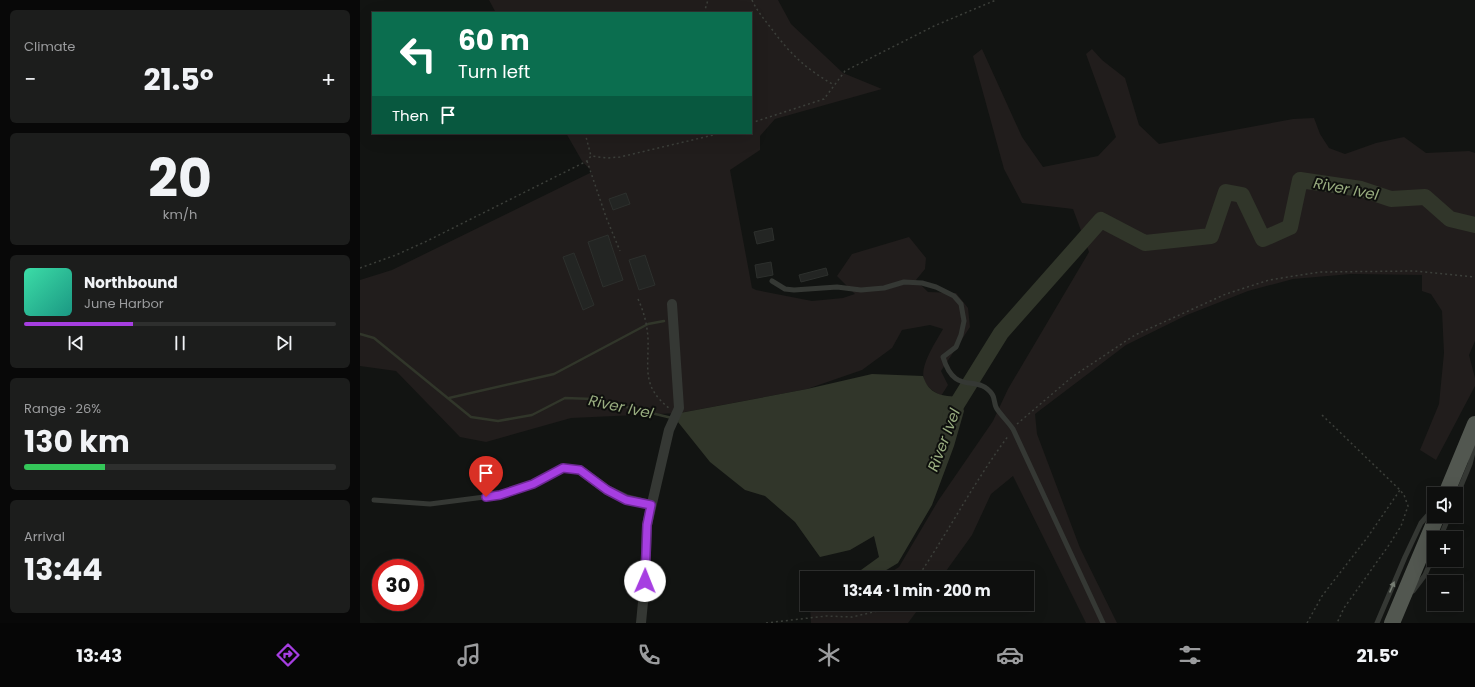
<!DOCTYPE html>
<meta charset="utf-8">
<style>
:root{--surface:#0e0f0e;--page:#1c1d1c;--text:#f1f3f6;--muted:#9b9c9e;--line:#2e2f2e;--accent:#a63ee1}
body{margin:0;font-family:Poppins,sans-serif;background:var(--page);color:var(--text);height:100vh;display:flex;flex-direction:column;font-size:15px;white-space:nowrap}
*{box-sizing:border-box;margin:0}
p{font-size:13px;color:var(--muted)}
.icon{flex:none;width:22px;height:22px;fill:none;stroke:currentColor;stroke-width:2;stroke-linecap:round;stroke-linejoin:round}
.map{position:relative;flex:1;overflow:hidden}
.drawer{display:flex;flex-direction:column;gap:10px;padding:10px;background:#080808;width:360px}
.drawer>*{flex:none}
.guide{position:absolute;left:12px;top:12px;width:380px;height:122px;border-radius:0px;box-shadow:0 4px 16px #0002,0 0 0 1px var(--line);background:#0b6e4f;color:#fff;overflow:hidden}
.fabs{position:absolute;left:1067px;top:487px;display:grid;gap:8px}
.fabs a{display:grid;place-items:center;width:36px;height:36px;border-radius:0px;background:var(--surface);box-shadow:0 4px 16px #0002,0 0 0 1px var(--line);font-size:20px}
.speed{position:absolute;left:12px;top:559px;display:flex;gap:8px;font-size:20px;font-weight:700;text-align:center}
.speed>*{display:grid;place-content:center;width:52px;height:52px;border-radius:50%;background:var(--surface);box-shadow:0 4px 16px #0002,0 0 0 1px var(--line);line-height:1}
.speed .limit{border:6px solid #d22;background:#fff;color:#111}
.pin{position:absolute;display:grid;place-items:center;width:34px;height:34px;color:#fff;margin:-41px -17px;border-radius:50% 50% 50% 0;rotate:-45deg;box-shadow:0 0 4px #0007}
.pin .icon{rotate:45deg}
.me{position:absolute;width:44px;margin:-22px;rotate:1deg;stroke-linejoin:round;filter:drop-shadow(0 0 3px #0008)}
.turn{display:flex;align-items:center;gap:14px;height:84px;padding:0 20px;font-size:18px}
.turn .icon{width:52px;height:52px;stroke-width:2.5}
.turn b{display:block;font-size:28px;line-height:34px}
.then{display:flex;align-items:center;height:38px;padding:0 20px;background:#0003;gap:8px;font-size:15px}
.big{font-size:30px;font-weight:700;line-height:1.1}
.drawer .tile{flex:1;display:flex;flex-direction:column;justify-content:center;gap:6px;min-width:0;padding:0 14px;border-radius:6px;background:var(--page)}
.drawer .dial{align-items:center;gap:0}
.dial b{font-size:52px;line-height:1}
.song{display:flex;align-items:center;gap:12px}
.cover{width:48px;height:48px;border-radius:6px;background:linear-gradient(135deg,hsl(160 70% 55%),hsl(170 70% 35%))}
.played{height:4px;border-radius:2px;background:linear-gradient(90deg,var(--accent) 35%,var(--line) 35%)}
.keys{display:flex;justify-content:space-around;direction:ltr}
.heat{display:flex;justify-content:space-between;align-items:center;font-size:22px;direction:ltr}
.charge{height:6px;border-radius:3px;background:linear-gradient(90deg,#34c759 26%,var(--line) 0)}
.trip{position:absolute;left:440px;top:571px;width:234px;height:40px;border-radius:0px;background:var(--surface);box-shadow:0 4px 16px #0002,0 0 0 1px var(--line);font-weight:700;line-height:40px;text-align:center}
.tab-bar{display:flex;height:64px;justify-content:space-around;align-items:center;background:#060606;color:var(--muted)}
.tab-bar .icon{width:28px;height:28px}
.tab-bar .selected{color:var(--accent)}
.tab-bar b{font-size:18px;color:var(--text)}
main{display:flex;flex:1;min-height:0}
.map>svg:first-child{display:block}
</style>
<main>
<section class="drawer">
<div class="tile"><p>Climate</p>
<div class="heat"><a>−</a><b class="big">21.5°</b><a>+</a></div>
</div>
<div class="tile dial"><b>20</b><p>km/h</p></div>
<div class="tile">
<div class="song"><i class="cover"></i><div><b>Northbound</b><p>June Harbor</p></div></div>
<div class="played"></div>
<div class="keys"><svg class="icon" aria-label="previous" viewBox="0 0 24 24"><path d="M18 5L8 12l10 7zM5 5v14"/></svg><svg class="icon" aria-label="pause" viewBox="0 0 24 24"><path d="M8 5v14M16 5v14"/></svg><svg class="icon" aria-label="next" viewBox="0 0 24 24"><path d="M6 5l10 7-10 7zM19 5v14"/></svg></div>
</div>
<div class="tile"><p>Range · 26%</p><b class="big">130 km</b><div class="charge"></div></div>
<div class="tile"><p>Arrival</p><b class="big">13:44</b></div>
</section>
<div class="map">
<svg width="1115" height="623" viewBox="0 0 1115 623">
<rect width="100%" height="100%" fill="#121412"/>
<g fill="#211d1c">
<path d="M129,0H418L431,24L483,73L522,89L415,119L400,136V150L370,170L392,288L396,290L452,301L483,298L495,294L477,276L492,254L549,237L566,258L565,269L556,280L568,292L596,293L608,308L610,327L581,371L588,385L581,396C577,393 569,389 566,384C556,370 576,342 583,329L570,325L542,330L532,348L502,370L447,389L320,413L211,418L126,442L100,437L36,371L0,366V280L32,270L232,172L222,161L206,133H391V13H136Z"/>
<path d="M622,49L662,137L683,167L738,156L756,137L726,54L732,49L742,60L765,78L779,125L799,144L933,119L954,118L960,134L969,148L985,154L1016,143L1044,137L1066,153L1109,151L1115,153V341L1109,355L1115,378V386L1076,460L1060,450L1079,404L1084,353L1082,311L1071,294L1062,291V275L991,274L933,279L888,291L827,315L766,345L675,414L677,434L720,548L757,623H726L653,476L631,494L612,535L581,578H522L539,567L578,501L633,421L648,389L729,252L713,209L662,203L644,169L613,56Z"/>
<path d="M450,604H562L548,623H451Z"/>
</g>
<path fill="#31362a" d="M512,374L563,376C569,395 582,396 600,397L604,411L594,446L572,505L538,563L513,578H500L501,570L519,557L514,536L490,550L460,557L435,522L405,496L385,490L350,462L318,422L320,413L447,389Z"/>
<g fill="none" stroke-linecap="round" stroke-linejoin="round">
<g stroke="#31362a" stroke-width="2.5">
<path d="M0,334L14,338L111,417L138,421L172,415L205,398L233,399L312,418"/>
<path d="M89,398L194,374L288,324L304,321"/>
</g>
<path stroke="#31362a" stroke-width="16" d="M590,418L592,412L641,333L741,220L785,243L851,236L866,192L882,195L903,239L930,227L940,180L1001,189L1031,199L1065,197L1090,219L1115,225"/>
</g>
<g fill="#232523" stroke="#2d302d">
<path d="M266,193L270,204L253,210L249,199Z"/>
<path d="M412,228L414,240L397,244L394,232Z"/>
<path d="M248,235L263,280L243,287L228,242Z"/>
<path d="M214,253L234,305L223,310L203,257Z"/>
<path d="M285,255L295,285L279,290L269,260Z"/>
<path d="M411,262L413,275L397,278L395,265Z"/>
<path d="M466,268L468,275L441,282L439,275Z"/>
</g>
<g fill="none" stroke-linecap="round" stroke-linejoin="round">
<g stroke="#3c3f3a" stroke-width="1.5" stroke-dasharray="2 3" stroke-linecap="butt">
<path d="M392,0C397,11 404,19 411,28C430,54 446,69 474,85"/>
<path d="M344,13L348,0"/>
<path d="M391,123L464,99L485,71L574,26L636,0"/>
<path d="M225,133L231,156"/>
<path d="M227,161L246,217L260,251"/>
<path d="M0,268L36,255L67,241L227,161L231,156L247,158L260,157L362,133"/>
<path d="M278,299C284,312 287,324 288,338C289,368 281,386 309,408"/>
<path d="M962,415L1040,490L1044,495L1048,506L1041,526L1029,545L984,608L977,623"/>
<path d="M657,424L712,377L775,335L866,294L909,280L960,272L1054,271L1115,277"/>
<path d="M557,578C589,531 615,480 649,435"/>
<path d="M406,623L466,616L492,617L522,610L532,604"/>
<path d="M947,623L962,596L1007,538L1040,490"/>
</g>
<g stroke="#353834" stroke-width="5">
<path d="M412,281L425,289L434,290L477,287L501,290L524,288L544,282L562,283L576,287L594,296L601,304L604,321L601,335L596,347L583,357C595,397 617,373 632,394C635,398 634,405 637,409C642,416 648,422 653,429L743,623"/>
<path d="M1096,498L1110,464L1115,445"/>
<path d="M14,500L70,504L140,495L173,484L203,468L220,470"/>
<path d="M1080,538L1089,516"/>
<path d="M1053,591L1065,575L1074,554"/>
<path d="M1017,623L1045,557L1061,523L1074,508"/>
</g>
<g stroke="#353834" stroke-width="10">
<path d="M220,470L247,490L266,499L291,505"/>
<path d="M281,623L285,581L287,525L309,430L319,408L312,304"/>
</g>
<g stroke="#525750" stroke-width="16">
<path d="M1086,494L1115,424"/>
<path d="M1032,623L1077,516"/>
</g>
</g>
<defs><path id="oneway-solid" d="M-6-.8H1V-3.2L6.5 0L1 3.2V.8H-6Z"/></defs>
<use fill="#757c72" href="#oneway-solid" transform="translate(1032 587) rotate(-67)"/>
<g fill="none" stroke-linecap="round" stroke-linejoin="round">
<defs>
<path id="route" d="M126,497L140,495L173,484L203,468L220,470L247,490L266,500L291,505L287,525L285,581"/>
</defs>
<use href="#route" stroke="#6c2892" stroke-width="10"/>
<use href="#route" stroke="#a63ee1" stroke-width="7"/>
</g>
<g text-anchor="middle" stroke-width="4" stroke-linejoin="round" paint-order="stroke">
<g font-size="15" font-style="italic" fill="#98ac7f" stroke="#0e0f0d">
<text transform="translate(986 189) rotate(11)" y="5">River Ivel</text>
<text transform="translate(261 407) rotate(12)" y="5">River Ivel</text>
<text transform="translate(584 440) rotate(-69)" y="5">River Ivel</text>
</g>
</g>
</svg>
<div class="fabs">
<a><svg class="icon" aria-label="sound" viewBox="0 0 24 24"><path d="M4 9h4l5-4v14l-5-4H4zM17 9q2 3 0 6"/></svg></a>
<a>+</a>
<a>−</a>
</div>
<div class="speed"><div class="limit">30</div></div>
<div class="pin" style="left:126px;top:497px;background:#d93025"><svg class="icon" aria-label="arrive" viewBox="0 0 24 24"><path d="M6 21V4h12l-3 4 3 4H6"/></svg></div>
<svg class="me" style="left:285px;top:581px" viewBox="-20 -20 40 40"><circle r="19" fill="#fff"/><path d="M0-13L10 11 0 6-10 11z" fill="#a63ee1"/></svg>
<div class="trip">13:44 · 1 min · 200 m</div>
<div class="guide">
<div class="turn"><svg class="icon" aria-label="left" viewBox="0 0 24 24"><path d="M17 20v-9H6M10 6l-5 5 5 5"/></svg><div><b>60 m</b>Turn left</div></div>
<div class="then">Then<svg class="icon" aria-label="arrive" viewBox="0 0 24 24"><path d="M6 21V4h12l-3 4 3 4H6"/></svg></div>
</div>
</div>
</main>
<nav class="tab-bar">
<b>13:43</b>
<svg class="icon selected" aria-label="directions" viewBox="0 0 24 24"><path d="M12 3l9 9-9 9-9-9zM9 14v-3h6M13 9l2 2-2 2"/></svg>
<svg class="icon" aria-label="music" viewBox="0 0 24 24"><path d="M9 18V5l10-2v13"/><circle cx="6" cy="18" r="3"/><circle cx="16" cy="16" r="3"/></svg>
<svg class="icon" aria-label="phone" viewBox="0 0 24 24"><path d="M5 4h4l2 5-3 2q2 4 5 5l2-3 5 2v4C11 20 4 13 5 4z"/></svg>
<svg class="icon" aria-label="climate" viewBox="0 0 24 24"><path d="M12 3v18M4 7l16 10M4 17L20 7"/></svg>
<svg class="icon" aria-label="car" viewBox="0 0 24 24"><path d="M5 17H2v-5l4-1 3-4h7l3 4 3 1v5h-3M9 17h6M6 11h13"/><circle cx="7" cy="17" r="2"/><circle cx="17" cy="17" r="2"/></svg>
<svg class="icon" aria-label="filters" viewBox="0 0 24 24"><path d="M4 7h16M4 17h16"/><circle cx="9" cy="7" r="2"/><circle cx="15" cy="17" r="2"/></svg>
<b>21.5°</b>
</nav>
